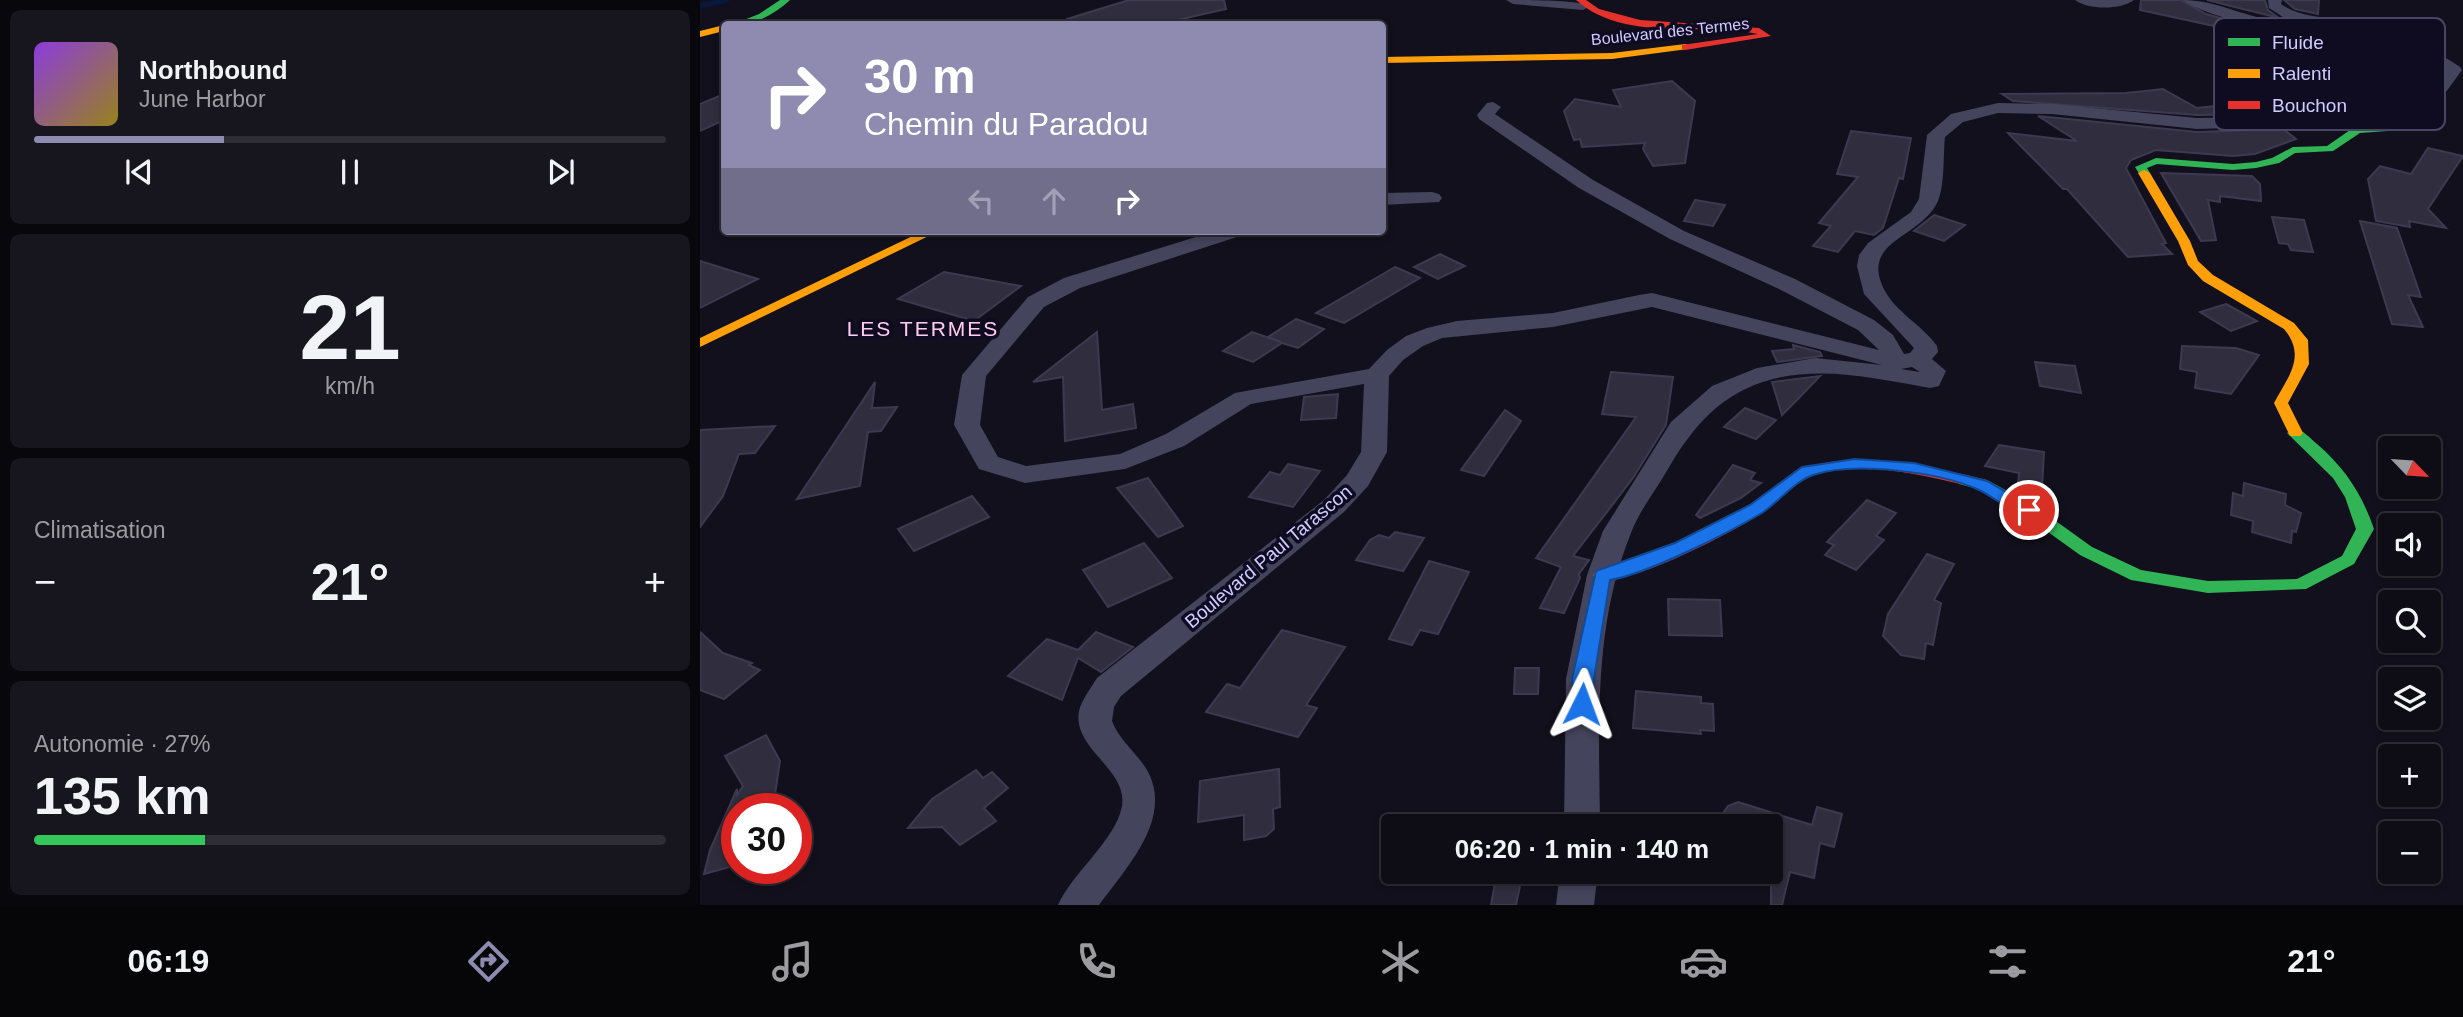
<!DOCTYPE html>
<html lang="fr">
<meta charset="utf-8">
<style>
:root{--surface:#0e0c15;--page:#17151e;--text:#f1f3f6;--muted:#9b9ba0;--line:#2e2c34;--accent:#8e8ab0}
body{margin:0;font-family:Arial,sans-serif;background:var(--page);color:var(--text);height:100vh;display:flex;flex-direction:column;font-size:26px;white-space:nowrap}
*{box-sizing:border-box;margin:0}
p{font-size:23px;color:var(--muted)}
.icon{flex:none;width:38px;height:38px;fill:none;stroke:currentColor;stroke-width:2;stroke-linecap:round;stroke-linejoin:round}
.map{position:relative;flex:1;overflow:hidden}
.details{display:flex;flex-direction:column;gap:10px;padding:10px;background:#08070c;width:700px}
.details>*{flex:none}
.banner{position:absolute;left:21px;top:21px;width:665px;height:214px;border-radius:7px;box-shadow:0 4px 10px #0003,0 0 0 2px var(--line);background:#8e8ab0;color:#fff;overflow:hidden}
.needle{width:46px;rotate:115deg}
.buttons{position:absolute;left:1678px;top:436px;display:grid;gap:14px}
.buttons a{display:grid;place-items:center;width:63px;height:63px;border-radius:7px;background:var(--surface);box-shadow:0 4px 10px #0003,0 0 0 2px var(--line);font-size:35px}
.speed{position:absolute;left:21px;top:793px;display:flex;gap:14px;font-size:35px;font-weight:700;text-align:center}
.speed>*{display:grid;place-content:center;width:91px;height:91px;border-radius:50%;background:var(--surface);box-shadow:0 4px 10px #0003,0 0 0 2px var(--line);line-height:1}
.speed .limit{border:10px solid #d22;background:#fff;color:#111}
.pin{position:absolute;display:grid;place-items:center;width:60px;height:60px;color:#fff;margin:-30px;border:4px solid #fff;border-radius:50%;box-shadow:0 2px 7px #0007}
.me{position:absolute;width:77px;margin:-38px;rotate:3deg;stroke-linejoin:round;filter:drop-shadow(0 0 5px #0008)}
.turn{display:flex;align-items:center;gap:24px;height:147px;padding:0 28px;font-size:32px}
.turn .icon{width:91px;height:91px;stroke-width:2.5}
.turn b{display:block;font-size:49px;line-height:60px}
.lanes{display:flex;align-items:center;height:66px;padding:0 28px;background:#0003;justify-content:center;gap:35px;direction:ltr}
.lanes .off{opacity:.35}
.big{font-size:52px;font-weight:700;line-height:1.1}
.details .tile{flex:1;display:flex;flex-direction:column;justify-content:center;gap:10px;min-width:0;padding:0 24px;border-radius:10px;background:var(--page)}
.details .dial{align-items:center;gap:0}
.dial b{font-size:91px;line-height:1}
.song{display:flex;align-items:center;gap:21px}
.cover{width:84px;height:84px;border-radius:10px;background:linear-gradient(135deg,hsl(270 70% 55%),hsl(50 70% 35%))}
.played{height:7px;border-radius:4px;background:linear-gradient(90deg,var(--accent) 30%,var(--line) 30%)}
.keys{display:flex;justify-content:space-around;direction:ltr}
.heat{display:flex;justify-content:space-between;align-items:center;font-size:38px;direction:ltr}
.charge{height:10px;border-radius:5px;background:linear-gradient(90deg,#34c759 27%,var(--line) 0)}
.trip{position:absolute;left:681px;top:814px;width:402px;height:70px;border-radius:7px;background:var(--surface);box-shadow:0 4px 10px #0003,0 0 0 2px var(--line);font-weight:700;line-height:70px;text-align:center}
.tab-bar{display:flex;height:112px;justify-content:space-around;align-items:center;background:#060508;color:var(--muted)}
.tab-bar .icon{width:49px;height:49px}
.tab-bar .active{color:var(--accent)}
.tab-bar b{font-size:32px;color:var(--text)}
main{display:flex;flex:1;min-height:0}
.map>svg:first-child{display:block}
</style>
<main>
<section class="details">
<div class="tile">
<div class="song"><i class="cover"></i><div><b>Northbound</b><p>June Harbor</p></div></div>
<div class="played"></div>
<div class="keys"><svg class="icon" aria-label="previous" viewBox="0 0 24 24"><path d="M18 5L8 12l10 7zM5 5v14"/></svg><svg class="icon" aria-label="pause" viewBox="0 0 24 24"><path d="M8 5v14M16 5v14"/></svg><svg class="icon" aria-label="next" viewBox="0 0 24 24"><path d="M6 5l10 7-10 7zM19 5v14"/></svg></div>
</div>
<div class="tile dial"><b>21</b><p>km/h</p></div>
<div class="tile"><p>Climatisation</p>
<div class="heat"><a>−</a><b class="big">21°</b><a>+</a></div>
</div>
<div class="tile"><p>Autonomie · 27%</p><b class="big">135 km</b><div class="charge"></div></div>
</section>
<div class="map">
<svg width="1763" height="905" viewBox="0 0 1763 905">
<rect width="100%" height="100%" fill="#12101c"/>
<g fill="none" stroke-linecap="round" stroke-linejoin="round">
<path stroke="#06193d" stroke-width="5" d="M0,6L27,0"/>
</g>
<g fill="#302e3e" stroke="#3e3951" stroke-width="2">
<path d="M429,0H524L526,9L460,24H368L367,19Z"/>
<path d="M1441,0H1481L1506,14L1566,31L1600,34L1611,27L1617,28L1616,43L1560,36L1440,10Z"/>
<path d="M1507,0H1565L1568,10L1579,18Z"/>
<path d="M1584,0H1619L1618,14L1595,9Z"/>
<path d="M972,81L995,101L985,163L953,166L943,149L945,143L882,147L880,139L874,140L864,111L875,99L921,107L913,90Z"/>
<path d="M1463,89L1497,108L1549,102L1564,114L1497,115L1313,101L1302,94L1426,93Z"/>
<path d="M24,94V120L0,131V104Z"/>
<path d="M1338,116L1497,132L1583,129L1596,139L1555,154L1533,156L1456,150L1431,160L1426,168L1466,243L1462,244L1472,254L1428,257L1367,189H1363L1308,133L1377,141Z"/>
<path d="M1151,131L1211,138L1203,179L1199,178L1183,228L1174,235L1155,231L1138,252L1113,246L1131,226L1119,223L1158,177L1137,174Z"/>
<path d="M1728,148L1763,156L1728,209L1746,228L1709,221L1710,227L1676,221L1668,179L1680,166L1711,174Z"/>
<path d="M1461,173L1552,176L1560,184L1561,201L1520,196V202L1508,200L1516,240L1501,241Z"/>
<path d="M995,200L1025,205L1013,226L984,221Z"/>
<path d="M1234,215L1265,225L1244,241L1214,231Z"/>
<path d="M1572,217L1604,220L1613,252L1591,250L1588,244L1579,243Z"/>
<path d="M1660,221L1697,228L1721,297L1708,295L1723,327L1692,324Z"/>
<path d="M740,254L765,266L738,279L714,267Z"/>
<path d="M0,261L58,279L0,308Z"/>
<path d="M695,267L720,278L644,323L616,313Z"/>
<path d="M244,272L321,286L274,321L198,299Z"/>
<path d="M1526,304L1557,321L1531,331L1500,312Z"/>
<path d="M596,319L624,329L598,348L582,343L553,362L523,351L552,332L581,342L568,337Z"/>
<path d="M397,332L402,410L433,404L436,428L365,441L363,377L333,382Z"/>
<path d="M1093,345L1120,352L1122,356L1077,362L1072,351L1094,349Z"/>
<path d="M1482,346L1536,348L1559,355L1531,394L1495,388L1497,372L1480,369Z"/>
<path d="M1335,362L1375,366L1381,393L1340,386Z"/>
<path d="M911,372L973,377L966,425L933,478L873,556L889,560L879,574L880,578L864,613L840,608L861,567L836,558L936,417L902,414Z"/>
<path d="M1120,376L1094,403L1082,415L1072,382Z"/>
<path d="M175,382L172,408L197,407L181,431L168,432L160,486L97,499Z"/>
<path d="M638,394L636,418L601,420L604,397Z"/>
<path d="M1045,408L1076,420L1056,439L1024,427Z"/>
<path d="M805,410L821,421L784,476L761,470Z"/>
<path d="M75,426L55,453L39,454L23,496L0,527V430Z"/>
<path d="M1299,445L1344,452L1342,488L1318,483L1319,473L1285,466Z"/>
<path d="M588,464L620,471L593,507L549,497L570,472L580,475Z"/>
<path d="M1033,465L1055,473L1050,480L1061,483L1041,498L1000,518L996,515Z"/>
<path d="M448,478L483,526L458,537L417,488Z"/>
<path d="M1544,483L1586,494L1585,505L1601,513L1596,532L1592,531L1591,543L1552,532L1553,521L1531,515L1533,493L1543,496Z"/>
<path d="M272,496L289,517L214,551L198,529Z"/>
<path d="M1167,500L1196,513L1176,536L1184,540L1156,570L1125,555L1134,545L1127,542Z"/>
<path d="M695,532L724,538L703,571L656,560L670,540L679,535L689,538Z"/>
<path d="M444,543L472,578L408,607L383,570Z"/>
<path d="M1227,554L1254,564L1234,600L1241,603L1233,645L1226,643L1224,659L1201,655L1183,636L1188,614Z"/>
<path d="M729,561L769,572L738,634L720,630L712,645L689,639Z"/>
<path d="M968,599L1020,600L1022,636L969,635Z"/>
<path d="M582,630L645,647L606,705L617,708L598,737L506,712L527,684L540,688Z"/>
<path d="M0,632L23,653L52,663L49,665L60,670L24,699L0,690Z"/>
<path d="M396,632L433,647L401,672L378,658L362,700L308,676L347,639L378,650Z"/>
<path d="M815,668H839L838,694H814Z"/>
<path d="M936,691L1001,697V703L1013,704L1014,731L1000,730L1001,734L933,728Z"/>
<path d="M66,735L80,761L73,808H37V865L4,874L10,850L37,789V795L43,786L25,756Z"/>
<path d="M579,769L580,807L573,809L574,829L566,836L544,840V815L498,822L500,781Z"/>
<path d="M276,770L283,778L292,772L308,788L284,808L296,821L260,845L242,827L208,828L232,799Z"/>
<path d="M1038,802L1112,825L1117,807L1142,814L1134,847L1120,843L1114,878L1090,872L1082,905H1071V826H1014L1028,806Z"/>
<path d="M797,872H823L816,905H791Z"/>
</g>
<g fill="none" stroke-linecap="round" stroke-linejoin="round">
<g fill="#45445d" fill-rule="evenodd">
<path d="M806,0C825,0 877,0 890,6L883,10L813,4Z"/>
<path d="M1375,0H1434C1421,10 1388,10 1375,0Z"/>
<path d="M1483,0C1515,0 1542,16 1573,20C1584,21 1601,20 1609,28C1595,41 1497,13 1483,0Z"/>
<path d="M1568,0H1582L1581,4C1598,16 1618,16 1638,20C1681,30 1723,41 1760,67L1762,70L1746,92L1740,122L1696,127L1633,125L1497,129L1352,114L1298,113L1263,122L1245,137C1243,156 1245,184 1238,201C1221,239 1158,240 1185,291C1196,312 1223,326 1237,346L1238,352L1232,359L1246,371L1239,386L1230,388C1178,379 1126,366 1073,379C1022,392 993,426 968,469C956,490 939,511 931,533C893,626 899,728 900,826H864L866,679L887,575L903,531L971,422L1012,386L1057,368L1115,358L1182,365L952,307L853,327L742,338L723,346L703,360L689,376L687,452L668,486L644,512L421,696L414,707L412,721C419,740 437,753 447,770C474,818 427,867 399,905H358C372,873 416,840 422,806C428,769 372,749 379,711C382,699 391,688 397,678L624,500L647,475L661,452L664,384L551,404L484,446L425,469L325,483L279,469L254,425L262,375L328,297L364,278L515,231H546L543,235L380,288L344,307L286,376L280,425L298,457L326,466L420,454L466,434L535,393L669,369L687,350L706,336L727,328L757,321L853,313L939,295L952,293L1179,350L1158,330L1079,289L970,239L879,188L779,119L777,115L787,103L793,102L801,107L795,114L893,180L984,231L1095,279L1174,320L1193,335L1204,354L1210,353L1214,348L1164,294L1157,266L1159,255L1168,243L1211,212L1219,199L1227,135L1251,114L1298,103L1352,104L1497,118L1726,114L1730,92L1745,71L1693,45L1583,17L1569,8ZM1212,367L1220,372L1201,369Z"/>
<path d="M732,192L739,194L742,198L739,202L682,205V193Z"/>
<path d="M860,872H898L894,905H856Z"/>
</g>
<g fill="#30b455" fill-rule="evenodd">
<path d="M80,0H90C75,14 54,26 34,24L59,14Z"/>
<path d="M1702,120L1707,123L1701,130L1660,133L1633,151L1595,153L1579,163L1556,168L1533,170L1457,164L1447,168L1450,173L1444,176L1440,175L1435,167L1456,158L1533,164L1556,162L1572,158L1593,147L1627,146L1653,128L1694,125Z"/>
<path d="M1595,428C1604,431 1610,438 1617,444C1645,468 1662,494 1674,529L1654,564L1606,589L1508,593L1431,580L1380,555L1323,514L1275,488L1259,484L1257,480L1265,475L1287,480L1335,506L1392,547L1441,570L1508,581L1597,579L1642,556L1656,529L1645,497L1633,478L1587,433Z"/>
</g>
<g fill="#ff9f0a" fill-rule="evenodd">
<path d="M24,25V31L0,37V31Z"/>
<path d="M985,44L988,45V49L912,59L682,63V57L912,53Z"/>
<path d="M1444,170L1450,173L1490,241L1498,261L1513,275L1594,323L1608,340L1609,364L1588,403L1603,433L1600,436H1590L1574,403C1588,377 1607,356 1584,329L1503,281L1488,265L1478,241L1438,173Z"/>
<path d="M223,231H239L0,347V338Z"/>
</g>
<g fill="#e5322d" fill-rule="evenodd">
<path d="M876,0H886L899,9L940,20L1059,28L1071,36L985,50L982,49V45L1058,34C1002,22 924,43 876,0Z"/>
<path d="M1169,460L1208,463L1271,476L1273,480L1265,485C1218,474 1161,460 1112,475C1092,481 1079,502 1062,513C1033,532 927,588 896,579L893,575L896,571L934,561L995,535L1049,506L1098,469L1130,462Z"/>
</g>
</g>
<path fill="#1a73e8" stroke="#114b97" stroke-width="2" d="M1155,459L1214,463L1287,481L1337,510L1335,514C1317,519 1294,496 1277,489C1238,472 1154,461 1113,475C1095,481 1078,502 1062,513C1028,533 947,574 910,580L889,709H875L872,679L896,571L975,543L1050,505L1102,467Z"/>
<g text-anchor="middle" stroke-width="7" stroke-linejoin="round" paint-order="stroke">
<g font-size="16" fill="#d1cbff" stroke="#0f0b21">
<text transform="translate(970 31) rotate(-6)" y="6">Boulevard des Termes</text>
</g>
<g font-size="19" fill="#d1cbff" stroke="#0f0b21">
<text transform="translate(568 556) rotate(-40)" y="7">Boulevard Paul Tarascon</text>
</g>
<g font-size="21" letter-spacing="2" fill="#ffcdec" stroke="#0f0b21">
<text x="223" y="336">LES TERMES</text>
</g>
</g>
<rect x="1514" y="18" width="231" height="112" rx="10" fill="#0f0b21" stroke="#494564" stroke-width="2"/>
<rect x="1528" y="38" width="32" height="8" fill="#30b455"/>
<rect x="1528" y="69" width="32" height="9" fill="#ff9f0a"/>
<rect x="1528" y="101" width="32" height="8" fill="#e5322d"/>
<g font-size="19" fill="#d1cbff">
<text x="1572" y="49">Fluide</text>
<text x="1572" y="80">Ralenti</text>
<text x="1572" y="112">Bouchon</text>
</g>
</svg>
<div class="buttons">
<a><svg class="needle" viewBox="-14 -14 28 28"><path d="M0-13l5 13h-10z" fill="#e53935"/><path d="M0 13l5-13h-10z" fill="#9b9ba0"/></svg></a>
<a><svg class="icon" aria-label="sound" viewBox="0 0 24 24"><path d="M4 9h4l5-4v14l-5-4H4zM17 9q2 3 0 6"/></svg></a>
<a><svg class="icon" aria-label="search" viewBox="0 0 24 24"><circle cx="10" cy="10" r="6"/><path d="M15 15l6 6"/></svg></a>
<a><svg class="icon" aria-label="layers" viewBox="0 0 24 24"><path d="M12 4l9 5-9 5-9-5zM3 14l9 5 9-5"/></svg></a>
<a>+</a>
<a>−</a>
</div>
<div class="speed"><div class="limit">30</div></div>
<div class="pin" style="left:1329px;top:510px;background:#d93025"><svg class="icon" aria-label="arrive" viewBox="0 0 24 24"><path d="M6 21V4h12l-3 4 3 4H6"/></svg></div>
<svg class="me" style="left:882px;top:704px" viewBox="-20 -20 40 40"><path d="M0-17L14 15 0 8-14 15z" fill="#1a73e8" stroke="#fff" stroke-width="4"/></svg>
<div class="trip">06:20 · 1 min · 140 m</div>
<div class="banner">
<div class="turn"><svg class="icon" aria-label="right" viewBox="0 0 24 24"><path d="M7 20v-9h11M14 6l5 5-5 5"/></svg><div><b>30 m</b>Chemin du Paradou</div></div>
<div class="lanes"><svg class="icon off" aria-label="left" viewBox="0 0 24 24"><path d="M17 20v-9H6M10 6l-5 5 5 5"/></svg><svg class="icon off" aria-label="ahead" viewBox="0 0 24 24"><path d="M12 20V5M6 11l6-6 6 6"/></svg><svg class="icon" aria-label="right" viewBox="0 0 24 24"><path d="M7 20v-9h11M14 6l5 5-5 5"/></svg></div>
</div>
</div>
</main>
<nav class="tab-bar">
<b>06:19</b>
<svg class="icon active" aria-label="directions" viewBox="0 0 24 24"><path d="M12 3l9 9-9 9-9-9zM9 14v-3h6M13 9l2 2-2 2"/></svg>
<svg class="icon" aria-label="music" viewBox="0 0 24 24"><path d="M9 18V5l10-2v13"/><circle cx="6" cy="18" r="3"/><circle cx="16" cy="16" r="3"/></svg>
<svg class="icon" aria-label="phone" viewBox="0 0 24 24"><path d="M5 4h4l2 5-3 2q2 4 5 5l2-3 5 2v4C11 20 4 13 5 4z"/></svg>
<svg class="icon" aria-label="climate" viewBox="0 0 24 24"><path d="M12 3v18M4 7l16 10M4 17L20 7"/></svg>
<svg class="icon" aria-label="car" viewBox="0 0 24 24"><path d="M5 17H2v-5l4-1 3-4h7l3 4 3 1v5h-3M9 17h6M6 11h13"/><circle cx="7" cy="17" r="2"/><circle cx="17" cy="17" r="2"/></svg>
<svg class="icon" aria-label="filters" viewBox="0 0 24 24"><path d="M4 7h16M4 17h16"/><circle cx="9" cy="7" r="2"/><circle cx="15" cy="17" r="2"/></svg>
<b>21°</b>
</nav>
